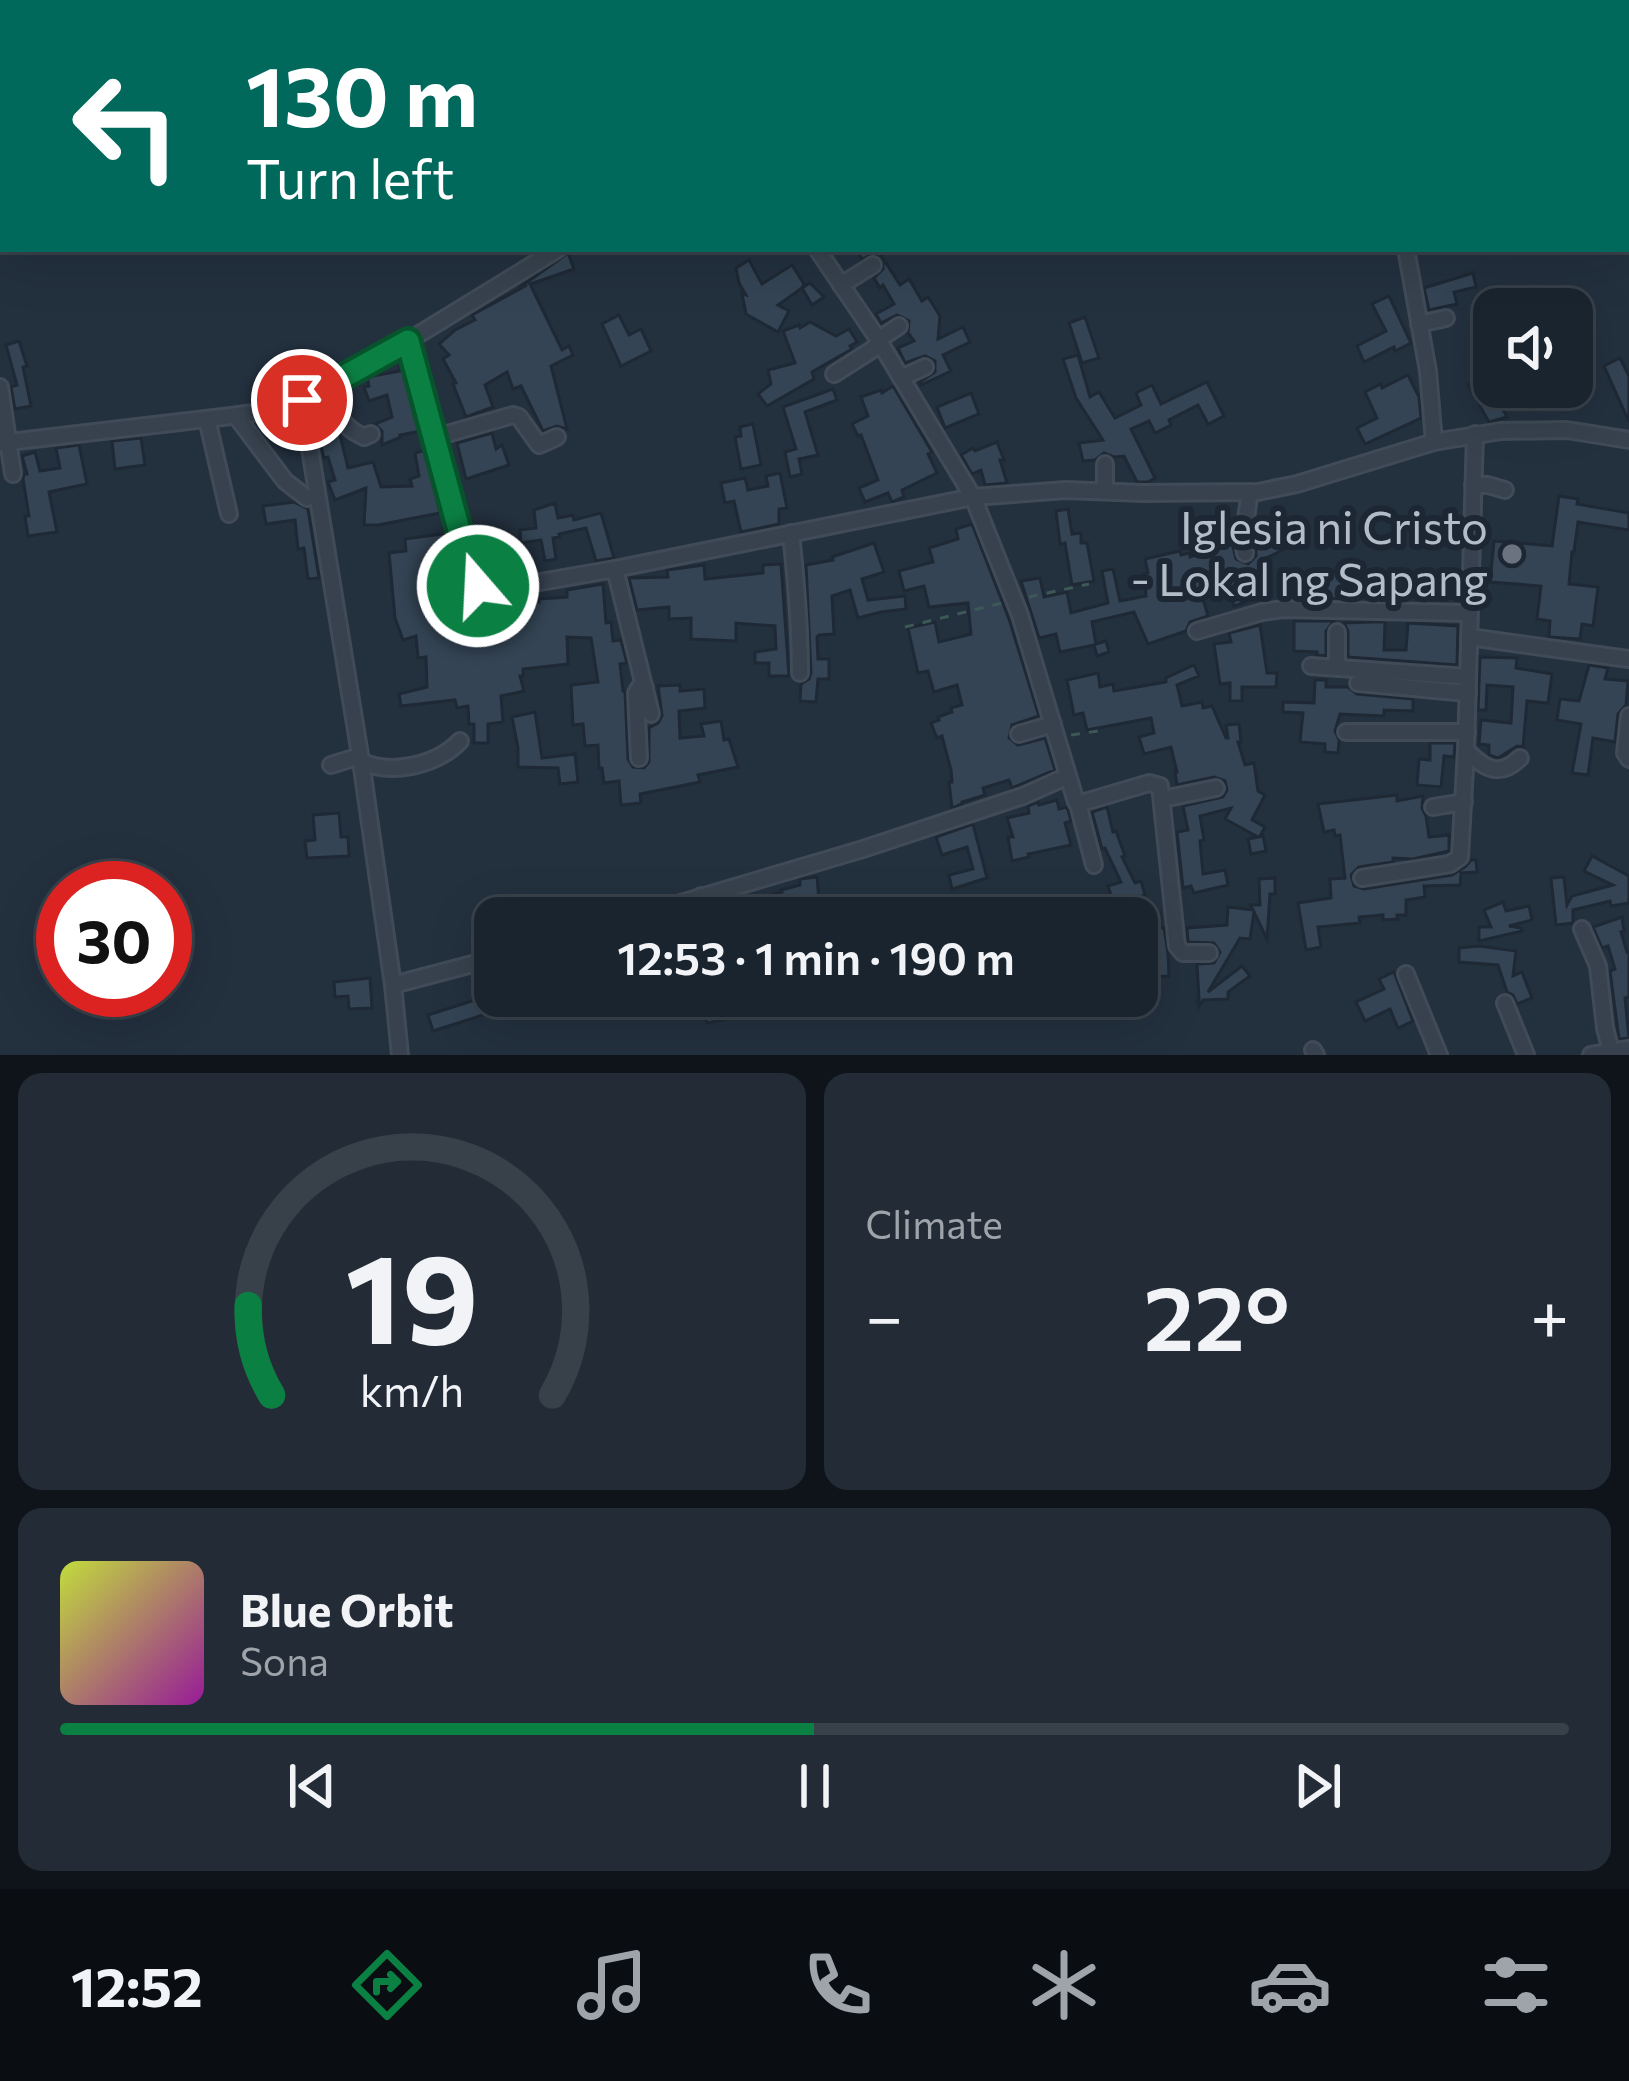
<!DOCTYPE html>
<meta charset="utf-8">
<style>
:root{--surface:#1a242e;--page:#232c36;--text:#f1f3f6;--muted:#9fa4aa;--line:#38414a;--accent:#0b8043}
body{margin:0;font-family:Commissioner,sans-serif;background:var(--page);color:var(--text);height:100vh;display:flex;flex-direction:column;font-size:45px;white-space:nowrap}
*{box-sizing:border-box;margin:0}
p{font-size:39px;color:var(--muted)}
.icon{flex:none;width:66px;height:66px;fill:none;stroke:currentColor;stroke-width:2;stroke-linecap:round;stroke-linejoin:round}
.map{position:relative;height:1055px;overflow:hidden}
.panel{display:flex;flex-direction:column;gap:18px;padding:18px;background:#0e1419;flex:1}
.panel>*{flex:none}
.guide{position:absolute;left:0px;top:0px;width:1629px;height:252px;box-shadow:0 12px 48px #0002,0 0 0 3px var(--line);background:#00695c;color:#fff;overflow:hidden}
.tools{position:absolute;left:1473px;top:288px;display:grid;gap:24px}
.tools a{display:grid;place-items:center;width:120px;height:120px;border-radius:24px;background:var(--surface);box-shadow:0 12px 48px #0002,0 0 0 3px var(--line);font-size:60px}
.speed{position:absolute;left:36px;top:861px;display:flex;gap:24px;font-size:60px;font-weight:700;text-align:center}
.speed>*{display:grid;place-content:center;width:156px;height:156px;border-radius:50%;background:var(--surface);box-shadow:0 12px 48px #0002,0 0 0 3px var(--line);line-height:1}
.speed .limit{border:18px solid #d22;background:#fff;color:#111}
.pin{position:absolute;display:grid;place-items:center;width:102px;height:102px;color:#fff;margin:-51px;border:6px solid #fff;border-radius:50%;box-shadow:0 3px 12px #0007}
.me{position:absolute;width:132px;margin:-66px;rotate:341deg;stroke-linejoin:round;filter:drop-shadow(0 0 9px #0008)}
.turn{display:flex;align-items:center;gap:42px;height:252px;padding:0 48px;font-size:54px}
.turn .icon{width:156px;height:156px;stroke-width:2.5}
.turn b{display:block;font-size:84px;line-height:102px}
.big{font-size:90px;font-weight:600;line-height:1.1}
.panel .widget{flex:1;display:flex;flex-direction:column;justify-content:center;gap:18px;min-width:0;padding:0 42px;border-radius:24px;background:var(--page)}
.panel .dial{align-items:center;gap:0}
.dial svg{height:312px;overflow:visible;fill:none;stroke:var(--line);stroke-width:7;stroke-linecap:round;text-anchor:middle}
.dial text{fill:var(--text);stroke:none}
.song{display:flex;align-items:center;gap:36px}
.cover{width:144px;height:144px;border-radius:18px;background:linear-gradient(135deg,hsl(70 70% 55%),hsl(300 70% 35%))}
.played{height:12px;border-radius:6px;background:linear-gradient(90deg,var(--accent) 50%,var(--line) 50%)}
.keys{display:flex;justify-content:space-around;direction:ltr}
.heat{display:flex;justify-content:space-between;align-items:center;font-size:66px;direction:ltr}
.panel .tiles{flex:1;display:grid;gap:18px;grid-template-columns:1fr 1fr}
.widget:last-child{grid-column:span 2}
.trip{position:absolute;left:474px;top:897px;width:684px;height:120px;border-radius:24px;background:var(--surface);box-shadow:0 12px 48px #0002,0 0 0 3px var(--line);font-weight:600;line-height:120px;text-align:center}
.tab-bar{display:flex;height:192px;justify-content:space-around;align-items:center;background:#0a0e12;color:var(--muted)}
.tab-bar .icon{width:84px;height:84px}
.tab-bar .current{color:var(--accent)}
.tab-bar b{font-size:54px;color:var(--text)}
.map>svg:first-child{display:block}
</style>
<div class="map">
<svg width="1629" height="1055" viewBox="0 0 1629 1055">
<rect width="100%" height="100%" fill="#23303e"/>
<g fill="#344454" stroke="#1e2935" stroke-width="3">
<path d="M856,249H877L900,285L909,279L922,301L928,297L940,316L938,339L963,327L970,342L943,355L951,371L921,385L920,382L935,372V361L925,356L905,363L898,348L914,341L908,333L909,321L897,315L881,323L876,314L894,304L883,285L880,288L874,278L883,269V260L874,254L862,259Z"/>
<path d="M568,253L574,269L530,284L562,350L569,346L573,355L551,366L567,429L557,426L543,431L521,386L513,389L507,372L485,385L493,407L466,417L453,384L456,383L443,359L449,355L439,344L455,330L475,320L472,315L527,285L519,288Z"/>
<path d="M749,260L762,284L792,265L804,284L802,288L810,283L824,297L812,305L802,288L778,305L789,311L778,332L746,314L742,294L746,295L739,283L736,268Z"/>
<path d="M1473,273L1476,287L1454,292L1457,304L1429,310L1424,288Z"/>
<path d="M1389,296L1411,343L1395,351L1394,347L1364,362L1357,346L1386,331L1372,304Z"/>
<path d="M619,315L629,335L641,329L651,351L621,366L602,324Z"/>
<path d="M1085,317L1099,358L1082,363L1069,323Z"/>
<path d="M810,322L836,336L849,329L857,342L850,346L852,349L812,372L814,379L767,406L758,394L771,384L768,370L795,363L783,331L799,325L800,328Z"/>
<path d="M19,341L27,366L23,367L31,406L15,409L11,387L17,385L6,345Z"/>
<path d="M1078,355L1090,397L1099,392L1115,418L1141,405L1136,393L1152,385L1161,404L1207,382L1224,416L1208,424L1198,405L1169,420L1171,425L1155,433L1149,421L1131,429L1155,478L1148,482H1137L1124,456L1114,457L1104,453L1095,460L1083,461L1079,443L1103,440L1076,398L1063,359Z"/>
<path d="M1620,358L1629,376V422L1604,366Z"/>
<path d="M402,362L421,431L400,435L401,437L382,445V431L375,424L392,417L387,395L369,401L364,387L369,386L367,377L400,371L399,363Z"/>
<path d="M1408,375L1419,397L1421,418L1365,444L1357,428L1377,418L1365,392L1381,384L1382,388Z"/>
<path d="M1484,377L1493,395L1509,387H1526L1531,396L1503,410L1507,417L1489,422L1468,385Z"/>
<path d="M893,386L932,452L928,454L937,473L902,490L904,497L892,502L888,493L865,502L859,488L878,480L861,435L858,436L852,424L868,416L861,397L881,390L882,393Z"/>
<path d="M833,389L837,400L805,412L818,455L799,459L802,474L790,477L785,452L796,449L783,407Z"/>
<path d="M971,393L979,414L945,428L937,407Z"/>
<path d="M325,404L330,421L340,435L348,468L373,462L381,487L412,486L410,479L419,476L415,453L426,450L440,513L378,525H364L366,488L335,500L328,482L335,480L328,457L324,458L321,446L326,444L320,430L317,405Z"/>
<path d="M753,424L761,465L741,469L735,437L741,436L740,427Z"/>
<path d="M492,433L496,449L502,445L509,465L466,479L457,443Z"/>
<path d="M141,438L145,465L115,469L112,441Z"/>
<path d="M997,442L1004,460H1000L1007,483L985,485L981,470L972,474L961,455L973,448L975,451Z"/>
<path d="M79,445L87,484L49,492L57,532L28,536L25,516H29L23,479L24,474H27L22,456L35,452L40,471L60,468L56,448Z"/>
<path d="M780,473L787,508L779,509V524L741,532L734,501L725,503L721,483L745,478L748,490L768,486L766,476Z"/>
<path d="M1559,496L1578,499L1577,504L1629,513V530L1578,522L1574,552H1572L1569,584L1598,587L1593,626L1582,624L1580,639L1549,637L1550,621L1537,619L1541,586L1490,582L1494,541L1552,546Z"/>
<path d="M294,502L308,509L319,578L308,579L304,548L298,549L295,520L266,524L263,506Z"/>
<path d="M555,503L558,518L573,515L574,520L601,513L614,558L596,561L586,528L559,534L560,537L553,538L556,559L545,561L541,540L521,543L520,530L536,528L534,510Z"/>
<path d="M1068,509L1072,534L1081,533V543H1087L1094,581L1072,585L1065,543L1060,544L1056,511Z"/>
<path d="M1262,521L1270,537L1287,529L1295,544L1266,558L1270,571L1242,581L1248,601L1234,606L1227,581L1200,589L1208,616L1190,622L1186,631L1148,644L1134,612L1092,622L1096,644L1106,641L1109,652L1097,656L1094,645L1060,652L1056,634L1039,638L1021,581L1040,578L1044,597L1067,592L1071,613L1108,603L1102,571L1113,569L1120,601L1146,596L1144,574L1148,573L1145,559L1180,551L1181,555L1190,553V557L1232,543L1236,559L1248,564L1256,556V523Z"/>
<path d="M972,524L1009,619L1039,716L1012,725L1009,738L1018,745L1045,738L1055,770L1012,788L1009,780L983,788L985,795L962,802V804L952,808L949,782H952L951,770L942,736L937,738L931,723L939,720L938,717L952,712L951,708L962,705L957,685L934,692L928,671L918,673L908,628L935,622L939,642L971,634L968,603L929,607L924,586L904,591L899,571L933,562L929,548L958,539L956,529Z"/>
<path d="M449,533L463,585L472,596L473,605L513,599V605L539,602V599L567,597V590L603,584L606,623L611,622L613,641L621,640L627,663L620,664L623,691H625L628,759L633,767L644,768L649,762V728L658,723L662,716L658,686L680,685V691L704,689L705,708L679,711L680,738L704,736L701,724L721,721L724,740L729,739L738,767L698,775L700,782L640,794L641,803L621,805L619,781L604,783L602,768H599L598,745L585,746L583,724L573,725L571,685L598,682L591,638L567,637L568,664L523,669V676H520L524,691L501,696L503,722L488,724V743H474V724H469L468,706L457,708L455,700L401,706L399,694L427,687L426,657L418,658L416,636L403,640L395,618L389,553L406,551L405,539Z"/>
<path d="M874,543L884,572L862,579L868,600L905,596L906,609L881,612L858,618L850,590L832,596L834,634L819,635L817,637L818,659H829V679H818L816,702L800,701L801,684L809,679L811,673L806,565L833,560L832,557Z"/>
<path d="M781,564L789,676H769V663H755V652L776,649L775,626L736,623V641L691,639V618L669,619V607L637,610L629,578L668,577L667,570L704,565L705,579L763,573V565Z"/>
<path d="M1318,571L1346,572V599L1307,598V590H1318Z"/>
<path d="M1294,621H1334L1326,631V656L1317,655V652L1294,651Z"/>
<path d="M1373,622H1385L1384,650H1406L1408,623L1458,626L1457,665L1348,657V631L1344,623Z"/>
<path d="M1260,625L1267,673H1277L1276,687H1242V701H1230V683L1220,684L1214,644L1231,642L1229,633Z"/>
<path d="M1480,657L1517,658L1516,668L1552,674L1548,703L1527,701L1523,747L1517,746L1498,758L1489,755V745L1479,744L1481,720L1511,723L1513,687L1487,685L1486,710H1478Z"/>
<path d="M1194,665L1199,676L1177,685L1182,706L1202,702L1203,708L1212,706L1226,738H1228L1226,725L1239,724L1241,742H1238L1245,765L1254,763L1258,791L1265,795L1252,820L1265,827L1260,836L1263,835L1266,851L1251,854L1248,839L1258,837L1225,819L1231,808L1200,816L1204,840L1200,841L1203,874L1225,870L1228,885L1194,893L1191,886L1183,888L1177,832L1188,830L1183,806L1223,797L1227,790L1225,781L1214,777L1177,785L1175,772H1177L1171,747L1144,754L1139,737L1154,733L1151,718L1087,730L1083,713L1074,715L1067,680L1098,673L1100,687L1113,684L1114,691L1166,682V678Z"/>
<path d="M1589,665L1608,668L1605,679L1628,681L1626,705L1618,714L1615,742L1593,738L1588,775L1572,773L1581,724L1557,720L1560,699L1579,701Z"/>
<path d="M1315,680H1326V687H1348L1357,694L1413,699V711L1384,710V716L1340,714L1335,731L1339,740L1338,753L1325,752V744L1300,742L1303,713L1283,712V702L1314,703Z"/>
<path d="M535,712L542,758L575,754L578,782L560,784L558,768L518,767V748L512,717Z"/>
<path d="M1430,743H1455L1454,757L1444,756L1441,787L1417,785L1419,759L1430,760Z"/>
<path d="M1397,795V801L1423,796L1422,808L1426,816L1429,837L1449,835V851L1413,859L1393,858V862L1359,867L1351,875L1354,886L1364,889L1452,875L1466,866L1471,860H1476L1477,872L1461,873L1460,885L1424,886L1425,897L1406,900V915H1397L1398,919L1383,920V915L1359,917L1360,923L1318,927L1321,947L1306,950L1298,903L1331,898L1330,879L1345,878L1340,835L1335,836L1334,830L1324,832L1318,804Z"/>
<path d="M1057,800L1059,809L1066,807L1068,810L1071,821L1065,823L1071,845L1028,854L1029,857L1012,861L1008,837H1013L1007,818L1029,813L1028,806L1038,802L1039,805Z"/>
<path d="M1107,807L1113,832L1116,831L1125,856L1122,857L1135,883L1141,881L1145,895L1114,905L1108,886L1121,882L1105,848L1102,849L1092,812Z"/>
<path d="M339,813L341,837H348L349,856L307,858L305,841L315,840L313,815Z"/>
<path d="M973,824L987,878L952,889L949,875L973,869L967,847L942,855L936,837Z"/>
<path d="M1592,856L1629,876V903L1611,906L1610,901L1573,910V923L1556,925L1551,878L1564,877L1567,905L1572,896L1613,885L1584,871Z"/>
<path d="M817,877L819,900L802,901L801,899L778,905L781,916L774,918H771L769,911L748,918L743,902L782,892L781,890L800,885V879Z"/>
<path d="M1275,878V894H1270L1267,939L1254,912L1250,939L1240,938L1208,992L1242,966L1250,976L1228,992V999L1203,1000L1199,1007V1000L1196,1001L1199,999L1197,964L1214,963L1220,952L1214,943L1188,942L1187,928L1227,925L1228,907L1253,910L1250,905H1260L1259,879Z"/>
<path d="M1503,902L1506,911L1529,906L1532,920L1509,926L1521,928L1522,931L1479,941V927H1491L1484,910Z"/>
<path d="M1147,913H1160V928H1164L1168,953L1169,976L1147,977Z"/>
<path d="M1622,917L1624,931L1621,932L1627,952L1629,951V997L1625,998L1629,1038L1619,1039L1610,971L1615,969L1608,946L1602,948L1593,927Z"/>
<path d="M1479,946L1516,951L1513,976L1522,972L1532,998L1517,1004L1513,995L1507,992L1498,965L1459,962V948Z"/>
<path d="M1394,972L1413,1021L1398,1028L1390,1009L1365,1021L1356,1002L1384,989L1379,979Z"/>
<path d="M370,978L372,1008L349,1009L348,996L335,997L334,982Z"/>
<path d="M680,996H724L727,1019L707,1023L705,1016L688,1019Z"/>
<path d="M478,999L483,1015L433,1031L428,1015Z"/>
</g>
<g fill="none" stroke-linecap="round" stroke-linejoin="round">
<defs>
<g id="minor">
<path d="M788,0L789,3"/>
<path d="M870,0L872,3"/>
<path d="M1362,0L1363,3"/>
<path d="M1038,3L1046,0"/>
<path d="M817,249L876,336L973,497L1020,615L1076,802L1078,804L1149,783L1160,786L1177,946L1183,953H1209"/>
<path d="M1406,249L1428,371L1434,442"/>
<path d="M841,285L873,265"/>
<path d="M1419,324L1446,318"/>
<path d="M878,340L899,326"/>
<path d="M408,341L474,582L488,591L615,569L973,497L1066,490L1142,493L1258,492L1297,484L1434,442L1501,431L1567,430L1629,440"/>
<path d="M834,374L881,344"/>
<path d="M901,378L925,367"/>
<path d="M333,383C337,410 337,425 364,437L371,434"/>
<path d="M0,387L13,474"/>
<path d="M302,400L361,761L393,985"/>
<path d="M236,416L285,481L307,498"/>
<path d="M207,419L229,514"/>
<path d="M433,438L513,415L519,417L539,445L557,437"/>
<path d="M0,443L231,416L268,411L294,404L408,341L558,249"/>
<path d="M1473,485H1488L1505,490"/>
<path d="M1105,491V464"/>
<path d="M791,533C796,580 800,626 800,673"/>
<path d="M1245,553C1240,533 1249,513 1249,492"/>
<path d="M615,569L651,714"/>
<path d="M1197,631L1262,612L1283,609L1469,613"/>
<path d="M1469,637L1629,659"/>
<path d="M1311,666L1468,677"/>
<path d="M1337,668V632"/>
<path d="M1358,683L1468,693"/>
<path d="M1629,716L1625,753L1629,759"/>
<path d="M1346,732H1467"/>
<path d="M1019,734L1053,724"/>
<path d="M1466,750C1484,769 1500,778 1520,758"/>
<path d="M639,758L636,693L639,688H645"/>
<path d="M361,761C391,776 437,765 460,741"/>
<path d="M331,765L360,756"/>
<path d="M1163,799L1216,788"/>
<path d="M1078,804L1094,865"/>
<path d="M1433,807L1464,802"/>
<path d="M1362,878L1450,864L1460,857L1466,750L1475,434"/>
<path d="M701,896L703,918"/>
<path d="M630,918L863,849L1023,796L1068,776"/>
<path d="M1582,929L1598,966L1605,1028L1612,1055"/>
<path d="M1406,974L1439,1055"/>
<path d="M1505,1003L1526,1055"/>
<path d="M1313,1050L1316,1055"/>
<path d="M400,1055L393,985L495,958"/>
<path d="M1591,1055L1629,1049"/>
</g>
</defs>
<use href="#minor" stroke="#404b57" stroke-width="20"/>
<g stroke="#3e5757" stroke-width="3" stroke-dasharray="9 9" stroke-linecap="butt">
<path d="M1029,597L1089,584"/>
<path d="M905,627L1002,603"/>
<path d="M1071,735L1098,731"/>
</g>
<use href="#minor" stroke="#37424e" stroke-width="14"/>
</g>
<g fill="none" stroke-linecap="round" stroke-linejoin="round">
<defs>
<path id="route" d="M302,400L408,341L473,582L478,586"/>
</defs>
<use href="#route" stroke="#07532c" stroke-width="30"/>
<use href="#route" stroke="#0b8043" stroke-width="21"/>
</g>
<circle fill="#6b7280" stroke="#1c2733" stroke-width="4.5" cx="1512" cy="554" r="12"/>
<g text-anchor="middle" stroke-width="12" stroke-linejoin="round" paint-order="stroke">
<g font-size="45" fill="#b3bdc9" stroke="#1c2733" text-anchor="end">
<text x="1488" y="544">Iglesia ni Cristo<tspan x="1488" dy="52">- Lokal ng Sapang</tspan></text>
</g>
</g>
</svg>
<div class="tools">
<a><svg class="icon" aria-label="sound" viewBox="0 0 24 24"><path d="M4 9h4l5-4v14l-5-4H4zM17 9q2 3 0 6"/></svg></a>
</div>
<div class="speed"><div class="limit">30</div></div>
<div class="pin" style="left:302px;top:400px;background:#d93025"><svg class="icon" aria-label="arrive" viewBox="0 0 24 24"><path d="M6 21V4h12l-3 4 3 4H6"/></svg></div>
<svg class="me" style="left:478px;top:586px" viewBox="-20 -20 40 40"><circle r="17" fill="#0b8043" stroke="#fff" stroke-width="3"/><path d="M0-11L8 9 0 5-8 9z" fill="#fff"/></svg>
<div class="trip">12:53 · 1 min · 190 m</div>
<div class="guide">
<div class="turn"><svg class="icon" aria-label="left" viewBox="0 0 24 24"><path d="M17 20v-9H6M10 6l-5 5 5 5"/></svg><div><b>130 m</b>Turn left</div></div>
</div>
</div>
<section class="panel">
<div class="tiles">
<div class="widget dial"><svg viewBox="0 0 100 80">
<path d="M14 69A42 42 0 1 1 86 69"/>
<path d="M14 69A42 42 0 0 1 8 46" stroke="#0b8043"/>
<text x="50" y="56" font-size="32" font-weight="700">19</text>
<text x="50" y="72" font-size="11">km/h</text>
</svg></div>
<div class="widget"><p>Climate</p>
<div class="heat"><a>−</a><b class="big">22°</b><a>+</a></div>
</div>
<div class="widget">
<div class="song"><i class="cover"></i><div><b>Blue Orbit</b><p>Sona</p></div></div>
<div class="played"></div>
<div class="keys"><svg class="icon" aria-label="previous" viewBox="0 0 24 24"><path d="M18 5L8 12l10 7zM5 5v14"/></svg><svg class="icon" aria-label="pause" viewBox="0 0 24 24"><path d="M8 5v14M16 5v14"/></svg><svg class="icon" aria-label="next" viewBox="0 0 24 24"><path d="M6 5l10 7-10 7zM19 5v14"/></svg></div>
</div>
</div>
</section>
<nav class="tab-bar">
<b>12:52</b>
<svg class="icon current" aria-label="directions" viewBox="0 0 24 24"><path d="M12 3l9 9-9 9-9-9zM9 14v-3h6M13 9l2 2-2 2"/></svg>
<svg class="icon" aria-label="music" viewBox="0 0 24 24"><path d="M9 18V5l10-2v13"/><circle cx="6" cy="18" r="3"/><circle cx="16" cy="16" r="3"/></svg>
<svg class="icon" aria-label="phone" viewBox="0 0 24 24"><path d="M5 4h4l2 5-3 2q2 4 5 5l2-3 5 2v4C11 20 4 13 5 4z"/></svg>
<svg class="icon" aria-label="climate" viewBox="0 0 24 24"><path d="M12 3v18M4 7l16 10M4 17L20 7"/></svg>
<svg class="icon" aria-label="car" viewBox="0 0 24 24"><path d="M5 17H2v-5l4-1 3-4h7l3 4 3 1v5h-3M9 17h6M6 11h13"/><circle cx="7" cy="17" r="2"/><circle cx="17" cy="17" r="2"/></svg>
<svg class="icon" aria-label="filters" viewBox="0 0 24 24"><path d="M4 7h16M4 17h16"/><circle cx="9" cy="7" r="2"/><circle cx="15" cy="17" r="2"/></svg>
</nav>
